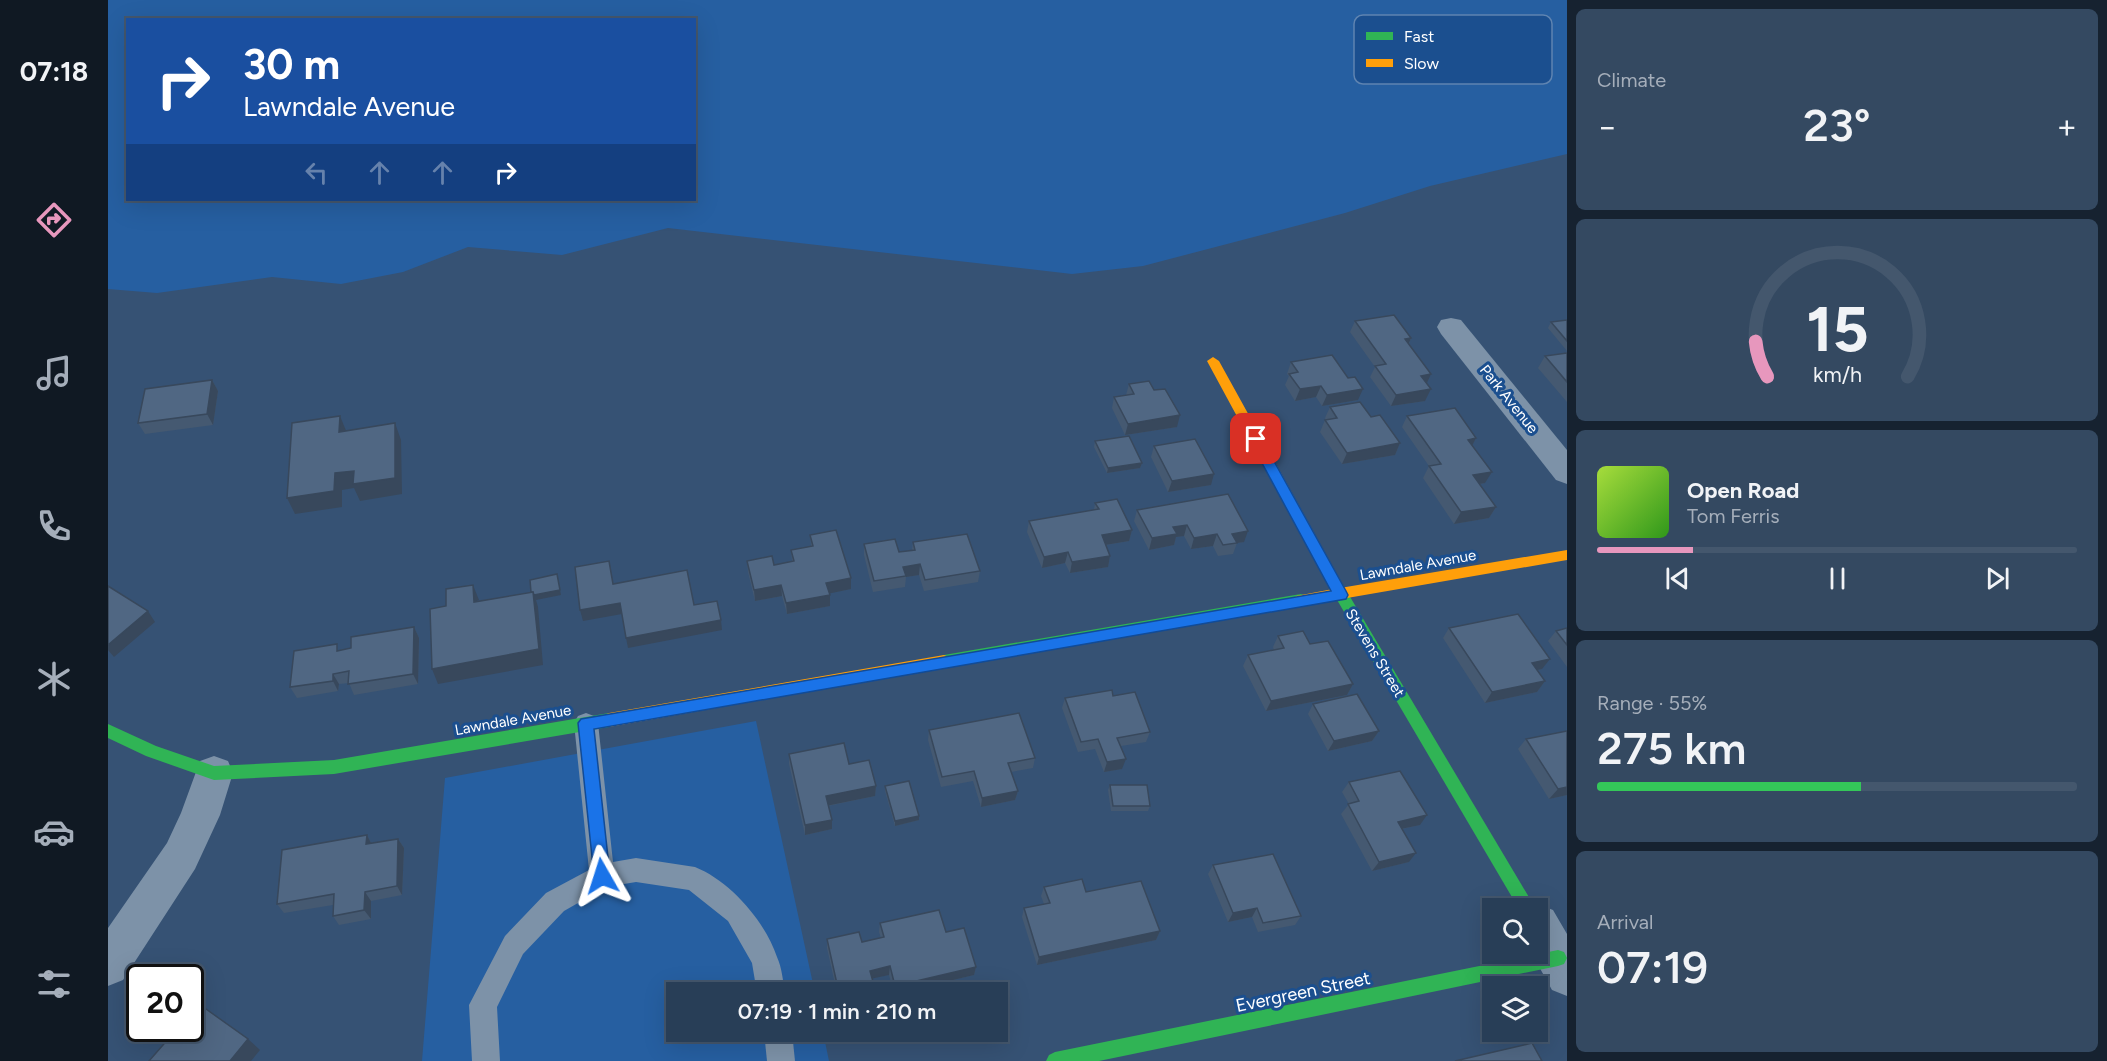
<!DOCTYPE html>
<meta charset="utf-8">
<style>
:root{--surface:#283e57;--page:#344961;--text:#f1f3f6;--muted:#a5aeba;--line:#44576d;--accent:#e797bd}
body{margin:0;font-family:Figtree,sans-serif;background:var(--page);color:var(--text);height:100vh;display:flex;flex-direction:column;font-size:22px;white-space:nowrap}
*{box-sizing:border-box;margin:0}
p{font-size:20px;color:var(--muted)}
.icon{flex:none;width:33px;height:33px;fill:none;stroke:currentColor;stroke-width:2;stroke-linecap:round;stroke-linejoin:round}
.map{position:relative;flex:1;overflow:hidden}
.side{display:flex;flex-direction:column;gap:9px;padding:9px;background:#162230;width:540px}
.side>*{flex:none}
.top-card{position:absolute;left:18px;top:18px;width:570px;height:183px;border-radius:0px;box-shadow:0 6px 24px #0002,0 0 0 2px var(--line);background:#1a4fa0;color:#fff;overflow:hidden}
.tools{position:absolute;left:1374px;top:898px;display:grid;gap:12px}
.tools a{display:grid;place-items:center;width:66px;height:66px;border-radius:0px;background:var(--surface);box-shadow:0 6px 24px #0002,0 0 0 2px var(--line);font-size:30px}
.speed{position:absolute;left:18px;top:964px;display:flex;gap:12px;font-size:30px;font-weight:700;text-align:center}
.speed>*{display:grid;place-content:center;width:78px;height:78px;border-radius:50%;background:var(--surface);box-shadow:0 6px 24px #0002,0 0 0 2px var(--line);line-height:1}
.speed .limit{border:3px solid #111;border-radius:9px;background:#fff;color:#111}
.pin{position:absolute;display:grid;place-items:center;width:51px;height:51px;color:#fff;margin:-26px;border-radius:12px;box-shadow:0 3px 9px #0006}
.me{position:absolute;width:66px;margin:-33px;rotate:354deg;stroke-linejoin:round;filter:drop-shadow(0 0 4px #0008)}
.turn{display:flex;align-items:center;gap:21px;height:126px;padding:0 18px;font-size:27px}
.turn .icon{width:78px;height:78px;stroke-width:2.5}
.turn b{display:block;font-size:42px;line-height:51px}
.lanes{display:flex;align-items:center;height:57px;padding:0 18px;background:#0003;justify-content:center;gap:30px;direction:ltr}
.lanes .off{opacity:.35}
.big{font-size:45px;font-weight:600;line-height:1.1}
.side .card{flex:1;display:flex;flex-direction:column;justify-content:center;gap:9px;min-width:0;padding:0 21px;border-radius:9px;background:var(--page)}
.side .dial{align-items:center;gap:0}
.dial svg{height:156px;overflow:visible;fill:none;stroke:var(--line);stroke-width:7;stroke-linecap:round;text-anchor:middle}
.dial text{fill:var(--text);stroke:none}
.song{display:flex;align-items:center;gap:18px}
.cover{width:72px;height:72px;border-radius:9px;background:linear-gradient(135deg,hsl(80 70% 55%),hsl(110 70% 35%))}
.played{height:6px;border-radius:3px;background:linear-gradient(90deg,var(--accent) 20%,var(--line) 20%)}
.keys{display:flex;justify-content:space-around;direction:ltr}
.heat{display:flex;justify-content:space-between;align-items:center;font-size:33px;direction:ltr}
.charge{height:9px;border-radius:4px;background:linear-gradient(90deg,#34c759 55%,var(--line) 0)}
.trip{position:absolute;left:558px;top:982px;width:342px;height:60px;border-radius:0px;background:var(--surface);box-shadow:0 6px 24px #0002,0 0 0 2px var(--line);font-weight:600;line-height:60px;text-align:center}
main{display:flex;flex:1;min-height:0}
.tabs{display:flex;flex-direction:column;width:108px;justify-content:space-around;align-items:center;background:#101923;color:var(--muted)}
.tabs .icon{width:42px;height:42px}
.tabs .current{color:var(--accent)}
.tabs b{font-size:27px;color:var(--text)}
.map>svg:first-child{display:block}
</style>
<main>
<nav class="tabs">
<b>07:18</b>
<svg class="icon current" aria-label="directions" viewBox="0 0 24 24"><path d="M12 3l9 9-9 9-9-9zM9 14v-3h6M13 9l2 2-2 2"/></svg>
<svg class="icon" aria-label="music" viewBox="0 0 24 24"><path d="M9 18V5l10-2v13"/><circle cx="6" cy="18" r="3"/><circle cx="16" cy="16" r="3"/></svg>
<svg class="icon" aria-label="phone" viewBox="0 0 24 24"><path d="M5 4h4l2 5-3 2q2 4 5 5l2-3 5 2v4C11 20 4 13 5 4z"/></svg>
<svg class="icon" aria-label="climate" viewBox="0 0 24 24"><path d="M12 3v18M4 7l16 10M4 17L20 7"/></svg>
<svg class="icon" aria-label="car" viewBox="0 0 24 24"><path d="M5 17H2v-5l4-1 3-4h7l3 4 3 1v5h-3M9 17h6M6 11h13"/><circle cx="7" cy="17" r="2"/><circle cx="17" cy="17" r="2"/></svg>
<svg class="icon" aria-label="filters" viewBox="0 0 24 24"><path d="M4 7h16M4 17h16"/><circle cx="9" cy="7" r="2"/><circle cx="15" cy="17" r="2"/></svg>
</nav>
<div class="map">
<svg width="1459" height="1061" viewBox="0 0 1459 1061">
<rect width="100%" height="100%" fill="#365274"/>
<g fill="#265fa1" fill-rule="evenodd">
<path d="M0,0H1459V154L1322,186L1237,213L1035,266L964,274L560,228L454,255L360,247L295,272L233,284L164,277L49,293L0,289ZM20,20H586V200H20Z"/>
<path d="M648,721L707,993H568V1032H715L721,1061H314L337,778Z"/>
</g>
<g fill="none" stroke-linecap="round" stroke-linejoin="round">
<g fill="#7d92a8" fill-rule="evenodd">
<path d="M478,713L486,716L490,723L505,862L528,858L587,867C622,881 657,921 669,957C674,968 675,981 677,993H649L644,963L620,921L581,890L528,882L498,887L456,911L415,954L389,1007L392,1061H364L361,1005L397,936L438,893L481,870L466,723L470,716Z"/>
<path d="M656,1032H684L687,1061H659Z"/>
</g>
<g fill="#7d92a8" fill-rule="evenodd">
<path d="M1343,318L1353,320L1459,450V484L1448,480L1333,334L1329,327L1333,320Z"/>
<path d="M106,756L120,761L125,773L112,815L87,869L15,980L0,986V928L59,843L73,813L92,761Z"/>
<path d="M1430,904L1445,910L1459,934V996L1444,990L1424,954H1430V909H1417Z"/>
</g>
<g fill="#30b455" fill-rule="evenodd">
<path d="M1227,578L1232,580L1428,909H1411L1222,588L1220,584L1222,580Z"/>
<path d="M1193,594L1198,596L1200,600L1198,604L1193,606L836,667L831,665L829,661L831,657L836,655Z"/>
<path d="M501,713L506,715L509,720L506,725L501,727L226,774L106,780L38,756L0,738V724L48,746L106,766L226,760Z"/>
<path d="M1450,950L1456,952L1459,958L1456,964L1450,966L991,1061H938L941,1055L947,1052Z"/>
</g>
<g fill="#ff9f0a" fill-rule="evenodd">
<path d="M1105,357L1111,361L1232,580L1234,584L1232,588L1459,550V560L1193,606L1188,604L1186,600L1188,596L1225,589L1222,588L1099,361Z"/>
<path d="M836,655L841,657L843,661L841,665L836,667L501,727L496,725L493,720L496,715L501,713Z"/>
</g>
</g>
<g fill="#455971">
<path d="M1459,320V351L1440,328L1443,322Z"/>
<path d="M1247,321L1303,338L1301,344L1318,383L1317,401L1283,406L1262,377L1267,367L1242,332Z"/>
<path d="M1459,352V402L1430,368L1437,356L1458,353Z"/>
<path d="M1183,362L1250,400L1214,406L1208,397L1187,401L1177,385L1181,376L1179,374Z"/>
<path d="M104,380L110,391L105,425L37,434L30,423Z"/>
<path d="M1021,384L1069,427L1017,435L1004,408L1006,397L1018,395Z"/>
<path d="M1222,407L1263,417L1292,443L1287,455L1234,464L1212,432L1217,420H1218L1217,418Z"/>
<path d="M1299,416L1368,438L1364,445L1377,483L1372,484L1388,507L1381,518L1346,524L1315,478L1321,466L1294,427Z"/>
<path d="M987,441L1034,463L1032,468L999,473L986,447Z"/>
<path d="M1046,446L1103,485L1060,492L1043,457Z"/>
<path d="M987,503L1024,530L1021,541L998,545L1002,556L1000,567L962,573L957,563L934,568L919,532L921,521L986,510Z"/>
<path d="M1029,510L1136,542L1129,543L1125,554L1110,556L1105,546L1083,549L1076,536L1068,537L1066,545L1041,550L1026,521Z"/>
<path d="M702,535L743,578V589L721,593L722,606L679,614L674,596L647,601L640,572L639,561L666,565L684,561L683,550L703,546Z"/>
<path d="M805,542L872,571L870,582L816,591L811,575L798,577L797,587L765,592L756,555V544L791,552L804,550Z"/>
<path d="M306,627L311,638L310,684L246,695L241,683L231,684L230,691L189,698L182,687L232,650L243,648Z"/>
<path d="M1341,628L1434,669L1429,670L1437,681L1429,692L1377,703L1335,638Z"/>
<path d="M1459,628V667L1440,641L1448,631Z"/>
<path d="M1170,636L1202,644L1245,684L1239,695L1158,711L1135,666L1140,655L1166,650L1165,647Z"/>
<path d="M1005,696L1042,732L1038,742L1013,746L1014,769L996,772L987,749L970,752L954,708L957,698Z"/>
<path d="M1205,704L1271,731L1264,741L1220,751L1200,714Z"/>
<path d="M821,730L927,758L925,768L903,772L910,791L907,800L873,807L865,781L833,787L820,740Z"/>
<path d="M1459,731V795L1441,799L1410,749L1418,739Z"/>
<path d="M681,754L741,764L768,786L767,796L720,806L724,820V829L697,835L681,764Z"/>
<path d="M1241,782L1312,825L1294,829L1301,862L1264,871L1233,814L1241,804L1234,792Z"/>
<path d="M1002,785L1042,806L1040,811H1003L1000,790Z"/>
<path d="M777,786L811,820L787,826L777,791Z"/>
<path d="M259,835L263,843L290,839L296,848L294,895L263,901V919L231,925L225,916V905L176,913L169,904Z"/>
<path d="M1105,865L1193,916L1187,925L1150,932L1144,917L1120,922L1100,874Z"/>
<path d="M936,887L978,892L1052,931L1048,940L929,965L914,917L916,908L936,904L933,896Z"/>
<path d="M772,923L838,932L868,967L866,975L790,993H786L781,975L764,978L766,985V993H729L719,948V939L754,942L773,938L771,932Z"/>
</g>
<g fill="#38485c">
<path d="M1303,338L1298,350L1297,339Z"/>
<path d="M1323,374L1318,385L1313,376Z"/>
<path d="M104,380L110,391L105,425L99,414Z"/>
<path d="M1213,386L1208,397L1187,401L1192,389Z"/>
<path d="M1255,389L1250,400L1214,406L1219,395Z"/>
<path d="M1323,389L1317,401L1283,406L1288,395Z"/>
<path d="M1072,415L1069,427L1017,435L1020,424Z"/>
<path d="M232,416L239,433L231,432Z"/>
<path d="M287,423L293,440L294,494L252,501L246,488L234,490V507L187,514L179,498L227,473Z"/>
<path d="M1368,438L1362,450L1360,440Z"/>
<path d="M1292,443L1287,455L1234,464L1239,453Z"/>
<path d="M1034,463L1032,468L999,473L1000,468Z"/>
<path d="M1384,472L1377,483L1359,486L1365,475Z"/>
<path d="M1106,474L1103,485L1060,492L1064,481Z"/>
<path d="M1388,507L1381,518L1346,524L1353,512Z"/>
<path d="M1079,525L1076,536L1068,537L1066,545L1041,550L1044,538L1065,527Z"/>
<path d="M1024,530L1021,541L991,546L994,535Z"/>
<path d="M1140,531L1136,542L1129,543L1124,534Z"/>
<path d="M1109,534L1105,546L1083,549L1086,538Z"/>
<path d="M960,552L957,563L934,568L936,557Z"/>
<path d="M1002,556L1000,567L962,573L964,562Z"/>
<path d="M812,564L811,575L798,577L795,567Z"/>
<path d="M449,574L453,595L428,600L430,607L435,665L330,684L324,669L423,595Z"/>
<path d="M743,578V589L719,594L718,583Z"/>
<path d="M365,585L371,600L366,602Z"/>
<path d="M673,585L674,596L647,601L646,590Z"/>
<path d="M722,595V606L679,614L678,603Z"/>
<path d="M512,603L514,614L475,621L472,610Z"/>
<path d="M40,611L47,622L6,657L0,650V645Z"/>
<path d="M613,620L614,630L520,648L518,638Z"/>
<path d="M306,627L311,638L310,684L305,674Z"/>
<path d="M1442,659L1434,669L1416,673L1424,663Z"/>
<path d="M225,674L231,684L230,691L225,681Z"/>
<path d="M1437,681L1429,692L1377,703L1384,692Z"/>
<path d="M1245,684L1239,695L1158,711L1163,701Z"/>
<path d="M1271,731L1264,741L1220,751L1226,741Z"/>
<path d="M1018,759L1014,769L996,772L999,762Z"/>
<path d="M768,786L767,796L718,806V796Z"/>
<path d="M1459,787V795L1441,799L1450,789Z"/>
<path d="M910,791L907,800L873,807L874,798Z"/>
<path d="M1319,815L1312,825L1283,831L1290,822Z"/>
<path d="M811,816V820L787,826V821Z"/>
<path d="M724,820V829L697,835V825Z"/>
<path d="M259,835L264,845L258,844Z"/>
<path d="M290,839L296,848L294,895L289,886Z"/>
<path d="M1308,853L1301,862L1264,871L1271,862Z"/>
<path d="M257,892L263,901V919L256,910Z"/>
<path d="M1149,908L1144,917L1120,922L1125,913Z"/>
<path d="M1052,931L1048,940L929,965L931,957Z"/>
<path d="M782,966L781,975L762,979V971Z"/>
<path d="M868,967L866,975L790,993H786L787,986Z"/>
<path d="M766,985V993H732Z"/>
<path d="M140,1039L152,1050L143,1061H122Z"/>
</g>
<g fill="#506783" stroke="#38485c" stroke-width="1.5">
<path d="M1286,315L1303,338L1297,339L1323,374L1313,376L1323,389L1288,395L1267,366L1278,364L1247,321Z"/>
<path d="M1459,320V341L1443,322Z"/>
<path d="M1459,353V382L1437,356Z"/>
<path d="M1224,355L1240,378L1247,377L1255,389L1219,395L1213,386L1192,389L1181,374L1190,372L1183,362Z"/>
<path d="M104,380L99,414L30,423L37,389Z"/>
<path d="M1041,381L1046,390L1057,389L1072,415L1020,424L1006,397L1026,394L1021,384Z"/>
<path d="M1252,402L1263,417L1272,415L1292,443L1239,453L1217,420L1229,418L1222,407Z"/>
<path d="M1347,408L1368,438L1360,440L1384,472L1365,475L1388,507L1353,512L1321,466L1333,464L1299,416Z"/>
<path d="M232,416L231,432L287,423V478L245,484L246,471L227,473L226,491L179,498L184,423Z"/>
<path d="M1021,436L1034,463L1000,468L987,441Z"/>
<path d="M1087,439L1106,474L1064,481L1046,446Z"/>
<path d="M1120,494L1140,531L1124,534L1129,543L1115,545L1109,534L1086,538L1079,525L1065,527L1069,534L1044,538L1029,510Z"/>
<path d="M1009,499L1024,530L994,535L1002,556L964,562L960,552L936,557L921,521L991,509L987,503Z"/>
<path d="M728,530L743,578L718,583L722,595L678,603L673,585L646,590L639,561L664,556L666,565L686,561L683,550L705,546L702,535Z"/>
<path d="M859,534L872,571L817,580L812,564L795,567L798,576L766,581L756,544L787,539L791,552L807,550L805,542Z"/>
<path d="M501,561L505,584L579,570L586,605L609,601L613,620L518,638L512,603L472,610L467,567Z"/>
<path d="M449,574L452,590L426,595L425,592H423L422,580Z"/>
<path d="M365,585L366,602L425,592L431,649L324,669L322,609L338,606V589Z"/>
<path d="M0,586L40,611L0,645Z"/>
<path d="M1410,614L1442,659L1424,663L1437,681L1384,692L1341,628Z"/>
<path d="M306,627L305,674L240,684L241,671L225,674V681L182,687L186,651L229,644V651L243,648V637Z"/>
<path d="M1459,628V645L1448,631Z"/>
<path d="M1195,631L1202,644L1220,641L1245,684L1163,701L1140,655L1176,648L1170,636Z"/>
<path d="M1004,690L1005,696L1027,692L1042,732L1009,738L1018,759L999,762L990,739L973,742L957,698Z"/>
<path d="M1249,694L1271,731L1226,741L1205,704Z"/>
<path d="M911,713L927,758L900,763L910,791L874,798L866,771L834,777L821,730Z"/>
<path d="M1459,731V787L1450,789L1418,739Z"/>
<path d="M736,743L741,764L761,760L768,786L718,796L724,820L697,825L681,754Z"/>
<path d="M1292,771L1319,815L1290,822L1308,853L1271,862L1240,804L1251,801L1241,782Z"/>
<path d="M801,781L811,816L787,821L777,786Z"/>
<path d="M1002,785H1039L1042,806H1005Z"/>
<path d="M259,835L258,844L290,839L289,886L257,892L256,910L225,916L226,894L169,904L174,850Z"/>
<path d="M1165,854L1193,916L1155,923L1149,908L1125,913L1105,865Z"/>
<path d="M974,879L978,892L1033,881L1052,931L931,957L916,908L942,903L936,887Z"/>
<path d="M831,910L838,932L856,928L868,967L787,986L782,966L762,971L766,985L731,993L719,939L751,932L754,942L776,937L772,923Z"/>
<path d="M91,1004L140,1039L122,1061H41L69,1029H82V1014Z"/>
<path d="M1424,1043L1434,1061H1347Z"/>
</g>
<path fill="#1a73e8" stroke="#114b97" stroke-width="1.5" d="M1148,434L1152,436L1238,591L1240,595L1238,599L486,729L502,876L500,882L494,884L488,882L486,876L470,723L473,719L1223,591L1141,439Z"/>
<g text-anchor="middle" stroke-width="6" stroke-linejoin="round" paint-order="stroke">
<g font-size="15" fill="#fff" stroke="#1b4f8f">
<text transform="translate(1401 399) rotate(51)" y="5">Park Avenue</text>
<text transform="translate(1310 565) rotate(-10)" y="5">Lawndale Avenue</text>
<text transform="translate(1267 653) rotate(59)" y="5">Stevens Street</text>
<text transform="translate(405 720) rotate(-10)" y="5">Lawndale Avenue</text>
</g>
<g font-size="18" fill="#fff" stroke="#1b4f8f">
<text transform="translate(1195 992) rotate(-12)" y="6">Evergreen Street</text>
</g>
</g>
<rect x="1246" y="15" width="198" height="69" rx="9" fill="#1b4f8f" stroke="#5f84b1" stroke-width="1.5"/>
<rect x="1258" y="32" width="27" height="8" fill="#30b455"/>
<rect x="1258" y="59" width="27" height="8" fill="#ff9f0a"/>
<g font-size="16" fill="#fff">
<text x="1296" y="42">Fast</text>
<text x="1296" y="69">Slow</text>
</g>
</svg>
<div class="tools">
<a><svg class="icon" aria-label="search" viewBox="0 0 24 24"><circle cx="10" cy="10" r="6"/><path d="M15 15l6 6"/></svg></a>
<a><svg class="icon" aria-label="layers" viewBox="0 0 24 24"><path d="M12 4l9 5-9 5-9-5zM3 14l9 5 9-5"/></svg></a>
</div>
<div class="speed"><div class="limit">20</div></div>
<div class="pin" style="left:1148px;top:439px;background:#d93025"><svg class="icon" aria-label="arrive" viewBox="0 0 24 24"><path d="M6 21V4h12l-3 4 3 4H6"/></svg></div>
<svg class="me" style="left:494px;top:876px" viewBox="-20 -20 40 40"><path d="M0-17L14 15 0 8-14 15z" fill="#1a73e8" stroke="#fff" stroke-width="4"/></svg>
<div class="trip">07:19 · 1 min · 210 m</div>
<div class="top-card">
<div class="turn"><svg class="icon" aria-label="right" viewBox="0 0 24 24"><path d="M7 20v-9h11M14 6l5 5-5 5"/></svg><div><b>30 m</b>Lawndale Avenue</div></div>
<div class="lanes"><svg class="icon off" aria-label="left" viewBox="0 0 24 24"><path d="M17 20v-9H6M10 6l-5 5 5 5"/></svg><svg class="icon off" aria-label="ahead" viewBox="0 0 24 24"><path d="M12 20V5M6 11l6-6 6 6"/></svg><svg class="icon off" aria-label="ahead" viewBox="0 0 24 24"><path d="M12 20V5M6 11l6-6 6 6"/></svg><svg class="icon" aria-label="right" viewBox="0 0 24 24"><path d="M7 20v-9h11M14 6l5 5-5 5"/></svg></div>
</div>
</div>
<section class="side">
<div class="card"><p>Climate</p>
<div class="heat"><a>−</a><b class="big">23°</b><a>+</a></div>
</div>
<div class="card dial"><svg viewBox="0 0 100 80">
<path d="M14 69A42 42 0 1 1 86 69"/>
<path d="M14 69A42 42 0 0 1 8 51" stroke="#e797bd"/>
<text x="50" y="56" font-size="32" font-weight="700">15</text>
<text x="50" y="72" font-size="11">km/h</text>
</svg></div>
<div class="card">
<div class="song"><i class="cover"></i><div><b>Open Road</b><p>Tom Ferris</p></div></div>
<div class="played"></div>
<div class="keys"><svg class="icon" aria-label="previous" viewBox="0 0 24 24"><path d="M18 5L8 12l10 7zM5 5v14"/></svg><svg class="icon" aria-label="pause" viewBox="0 0 24 24"><path d="M8 5v14M16 5v14"/></svg><svg class="icon" aria-label="next" viewBox="0 0 24 24"><path d="M6 5l10 7-10 7zM19 5v14"/></svg></div>
</div>
<div class="card"><p>Range · 55%</p><b class="big">275 km</b><div class="charge"></div></div>
<div class="card"><p>Arrival</p><b class="big">07:19</b></div>
</section>
</main>
